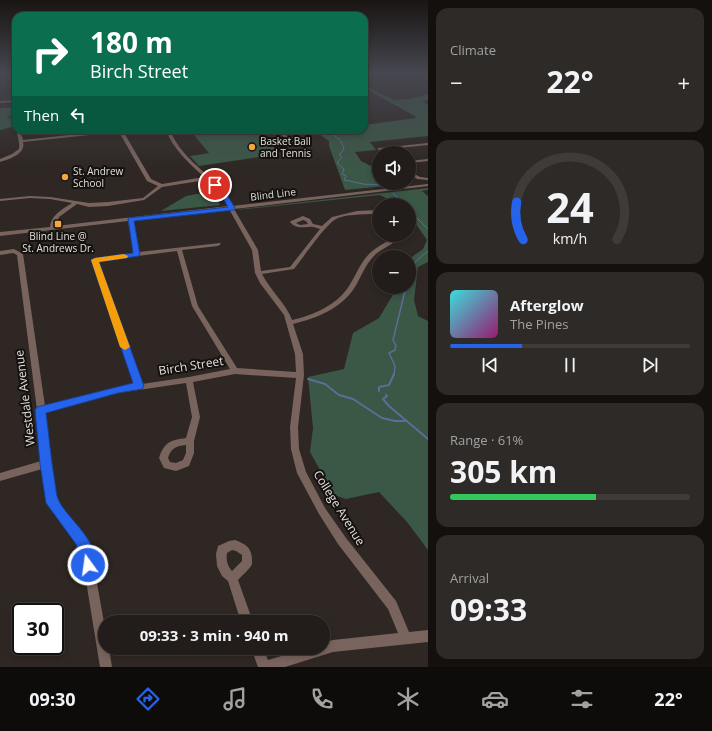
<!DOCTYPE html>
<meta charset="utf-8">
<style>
:root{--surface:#221d1a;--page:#2e2a27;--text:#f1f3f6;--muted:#a2a2a2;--line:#3f3b39;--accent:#2563eb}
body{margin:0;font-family:"Open Sans",sans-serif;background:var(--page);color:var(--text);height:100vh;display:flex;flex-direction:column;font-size:15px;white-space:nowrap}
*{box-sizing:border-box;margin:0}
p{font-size:13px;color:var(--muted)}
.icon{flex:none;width:22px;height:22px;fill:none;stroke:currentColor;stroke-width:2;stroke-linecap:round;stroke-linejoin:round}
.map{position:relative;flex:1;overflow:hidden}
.details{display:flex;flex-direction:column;gap:8px;padding:8px;background:#13100e;width:284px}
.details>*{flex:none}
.banner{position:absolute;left:12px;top:12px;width:356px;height:122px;border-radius:12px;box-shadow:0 2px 6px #0003,0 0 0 1px var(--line);background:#0b6e4f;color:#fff;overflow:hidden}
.controls{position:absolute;left:372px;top:146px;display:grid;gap:8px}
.controls a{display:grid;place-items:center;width:44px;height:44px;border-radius:50%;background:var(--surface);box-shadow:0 2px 6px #0003,0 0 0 1px var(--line);font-size:20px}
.speed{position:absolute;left:12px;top:603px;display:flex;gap:8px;font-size:20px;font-weight:700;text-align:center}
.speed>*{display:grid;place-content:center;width:52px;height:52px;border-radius:50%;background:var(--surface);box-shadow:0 2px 6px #0003,0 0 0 1px var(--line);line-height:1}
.speed .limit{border:2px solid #111;border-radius:6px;background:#fff;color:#111}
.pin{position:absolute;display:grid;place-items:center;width:34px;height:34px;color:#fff;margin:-17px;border:2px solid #fff;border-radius:50%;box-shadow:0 1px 4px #0007}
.me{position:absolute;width:44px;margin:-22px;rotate:346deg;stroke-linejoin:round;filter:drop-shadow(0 0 3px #0008)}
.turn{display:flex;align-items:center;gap:14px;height:84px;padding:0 12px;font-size:18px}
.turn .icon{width:52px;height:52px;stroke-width:2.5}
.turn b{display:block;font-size:28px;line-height:34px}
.then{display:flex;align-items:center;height:38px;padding:0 12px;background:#0003;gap:8px;font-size:15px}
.big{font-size:30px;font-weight:700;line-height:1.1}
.details .tile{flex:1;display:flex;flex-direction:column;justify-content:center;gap:6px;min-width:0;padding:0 14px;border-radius:12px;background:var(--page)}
.details .dial{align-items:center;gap:0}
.dial svg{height:104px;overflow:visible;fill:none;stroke:var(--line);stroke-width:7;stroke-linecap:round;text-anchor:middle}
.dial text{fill:var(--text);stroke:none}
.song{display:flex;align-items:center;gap:12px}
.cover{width:48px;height:48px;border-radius:6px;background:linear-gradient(135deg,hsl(180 70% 55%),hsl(320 70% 35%))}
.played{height:4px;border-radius:2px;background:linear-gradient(90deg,var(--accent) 30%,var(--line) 30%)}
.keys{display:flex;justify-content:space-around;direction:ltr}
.heat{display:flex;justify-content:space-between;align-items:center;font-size:22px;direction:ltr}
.charge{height:6px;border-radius:3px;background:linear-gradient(90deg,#34c759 61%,var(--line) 0)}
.trip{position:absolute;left:98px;top:615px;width:232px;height:40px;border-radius:20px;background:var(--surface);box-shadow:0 2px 6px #0003,0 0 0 1px var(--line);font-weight:700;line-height:40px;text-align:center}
.tab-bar{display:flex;height:64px;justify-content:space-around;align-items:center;background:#0e0c0a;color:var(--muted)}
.tab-bar .icon{width:28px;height:28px}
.tab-bar .current{color:var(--accent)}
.tab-bar b{font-size:18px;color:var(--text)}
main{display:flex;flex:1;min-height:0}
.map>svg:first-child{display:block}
</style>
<main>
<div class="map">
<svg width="428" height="667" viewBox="0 0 428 667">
<rect width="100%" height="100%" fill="#2e2723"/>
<g fill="#3b5746">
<path d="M364,85L394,100L410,99L428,94V100L423,102L428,105V136L370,142L376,150L355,152L361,161L379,170V183L406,184L345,190L329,146V141L319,134L301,133L297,130H364V125L416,118L415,116L364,88Z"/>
<path d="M16,107V112L7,118L16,119V126L0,130V108Z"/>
<path d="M262,134L280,154L199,166L190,156L209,153L194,135Z"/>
<path d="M428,188V190L422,191L428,196V262L418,267L414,300L418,316L428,321V550L407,522L379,492L346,499L334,495L310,452L313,428L308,377L344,369L353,333L379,318L394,293V287H409V259L423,249L427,240L409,214V205H400L380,195L237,210L241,209Z"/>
<path d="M213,191L220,205L161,211L186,196Z"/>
</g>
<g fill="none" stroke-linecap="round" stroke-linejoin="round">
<g stroke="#5a6e97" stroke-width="1">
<path d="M326,130L340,140L344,147L343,151L339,154L342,157L337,163L344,169L342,174L346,176L344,180C351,181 357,183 363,184C371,185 376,183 383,187"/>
<path d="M393,193L405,205"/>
<path d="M409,210L428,229"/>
<path d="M411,272L416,261L428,251"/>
</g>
<g stroke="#5a6e97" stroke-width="1.5">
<path d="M409,276L411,271"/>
<path d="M394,375L395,366L389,353L395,350L396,346L393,340L406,287"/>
</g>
<g stroke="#5a6e97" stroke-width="2">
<path d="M308,379L325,384L339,395L353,399L382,418L395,421H407"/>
<path d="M379,391V387L389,385L394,374"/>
<path d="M386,395L387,396L383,399L389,406L428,439"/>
</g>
<g fill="#79635d" fill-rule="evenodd">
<path d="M16,100V102L0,103V101Z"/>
<path d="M16,130H20L23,140L115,130H128L123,131L151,179L162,184L204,177C189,163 173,149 166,130H170C180,156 205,171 223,190C227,194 229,201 232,206L428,184V186L234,209L258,250L261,271L290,267L320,229C316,228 313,226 309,227C301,227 296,229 290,222L291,221L303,216L310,219L313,224L322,226L332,217L357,211L379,210V214C368,214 345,214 336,219C325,225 303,258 294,269L262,274C270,290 287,305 292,320C314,315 337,305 349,286C356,275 360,263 369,254C376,247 385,243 392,238L393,235H399C396,245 381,248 374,256C365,265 361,277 355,287C341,309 317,318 293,324L303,354L304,375L298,427L299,449L306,472L325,508L346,538L396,601L409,632L428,630V642L333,652L285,667H258L251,648H263L268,660L308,648H323V643L333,640L398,633L388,609L338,544L319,514L297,473L291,449L290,427L296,378L235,374L193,382L200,417L194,441V453L189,466L176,471L164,468L159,458C164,442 171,440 186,438L192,417L186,383L118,393L45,412L50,464L57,501L85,536L91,550L105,628V648H109L112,667H100L81,550L77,542L50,506L42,469L0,481V473L41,461L37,410L17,255L13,253L0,255V251L14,249L23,254L45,406L118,387L135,385L92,260L95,258L134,253L128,221L0,236V232L50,227C51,215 63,209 72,203L50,199L30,198L0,201V199L30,196L50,197L89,203L108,202L143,198L158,186L147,181L119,132L23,142C26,154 10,159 0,162V159L12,154L19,149C20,143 18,137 16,130ZM206,180L220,193L228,206L56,226L59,217L77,204L89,207L108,206L144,200L162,187ZM229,209L252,250L255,273L260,283L284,315L295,354L296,372L237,368L198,306L182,250L218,246L221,244L220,243L139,252L133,220ZM303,220L306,221L308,224L300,225L296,223ZM177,251L192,306L230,369L189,377L142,384L98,261ZM186,445V453L183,460L176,463L170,462L168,458C171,448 176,446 186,445Z"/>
<path d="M277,130H281L288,137H298L304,141C293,147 284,138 277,130ZM291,139H296L299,141H295Z"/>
<path d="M428,143V145L379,150L377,149L379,148Z"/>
<path d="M428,159V161L409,163V161Z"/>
<path d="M409,171L420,177L428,178V180L417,179L409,174Z"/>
<path d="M235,540C246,544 252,548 252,560C252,563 253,563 251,566C248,571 242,575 238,580L253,622H241L228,581L222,576L217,566L216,554L218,546L229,541ZM232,550L236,551L242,555V561L232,571C227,565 226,560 227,553Z"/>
</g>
</g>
<linearGradient id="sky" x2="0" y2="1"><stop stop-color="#191513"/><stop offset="0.44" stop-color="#464750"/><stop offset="1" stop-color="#464750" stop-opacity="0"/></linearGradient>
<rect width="428" height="167" fill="url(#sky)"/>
<path fill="#2563eb" stroke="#184099" d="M213,184H217L224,190L235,208L234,210L134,221L140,255L139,256L99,262L144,386L142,389L118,393L46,413C49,436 51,460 55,483C56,488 56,496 59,501C68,520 104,544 93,570L88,572L83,570L76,544L46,503L40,464L35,410L37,407L133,383L91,260L95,258L133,253L128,218L228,207L220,193L212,185Z"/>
<path fill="#f59e0b" d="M124,254L128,256L127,258L99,262L130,347L125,350L120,347L91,260L95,258Z"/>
<g fill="#f2a541" stroke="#14110f" stroke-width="1.5">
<circle cx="252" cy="147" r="4"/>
<circle cx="65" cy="177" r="4"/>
<rect x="54" y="220" width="8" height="8" rx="2"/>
</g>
<g text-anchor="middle" stroke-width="4" stroke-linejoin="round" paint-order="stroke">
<g font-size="10" fill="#e3dfdc" stroke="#14110f" text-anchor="start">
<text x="260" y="145">Basket Ball<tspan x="260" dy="12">and Tennis</tspan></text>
<text x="73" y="175">St. Andrew<tspan x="73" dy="12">School</tspan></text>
<text x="58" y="240" text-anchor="middle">Blind Line @<tspan x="58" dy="12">St. Andrews Dr.</tspan></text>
</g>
<g font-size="10" fill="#e3dfdc" stroke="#14110f">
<text transform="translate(273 194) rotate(-7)" y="4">Blind Line</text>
</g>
<g font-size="12" fill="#e3dfdc" stroke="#14110f">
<text transform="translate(191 366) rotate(-9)" y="4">Birch Street</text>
<text transform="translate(25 398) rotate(-97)" y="4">Westdale Avenue</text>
<text transform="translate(339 508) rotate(58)" y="4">College Avenue</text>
</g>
</g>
</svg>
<div class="controls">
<a><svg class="icon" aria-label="sound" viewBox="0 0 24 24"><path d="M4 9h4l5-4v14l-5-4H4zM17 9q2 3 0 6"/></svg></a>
<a>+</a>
<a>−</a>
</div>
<div class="speed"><div class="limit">30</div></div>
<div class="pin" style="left:215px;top:185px;background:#d93025"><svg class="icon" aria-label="arrive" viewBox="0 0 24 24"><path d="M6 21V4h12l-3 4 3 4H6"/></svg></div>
<svg class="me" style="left:88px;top:565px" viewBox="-20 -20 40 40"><circle r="17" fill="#2563eb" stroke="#fff" stroke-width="3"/><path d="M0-11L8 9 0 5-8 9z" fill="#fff"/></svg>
<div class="trip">09:33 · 3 min · 940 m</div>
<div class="banner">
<div class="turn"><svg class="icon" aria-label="right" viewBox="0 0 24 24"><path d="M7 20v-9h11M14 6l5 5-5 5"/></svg><div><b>180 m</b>Birch Street</div></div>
<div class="then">Then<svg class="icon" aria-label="left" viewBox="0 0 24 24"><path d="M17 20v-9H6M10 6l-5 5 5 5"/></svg></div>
</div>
</div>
<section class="details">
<div class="tile"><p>Climate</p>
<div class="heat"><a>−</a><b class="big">22°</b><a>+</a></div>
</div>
<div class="tile dial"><svg viewBox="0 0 100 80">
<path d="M14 69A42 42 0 1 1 86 69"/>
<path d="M14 69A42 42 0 0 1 9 40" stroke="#2563eb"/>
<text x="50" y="56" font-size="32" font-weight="700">24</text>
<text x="50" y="72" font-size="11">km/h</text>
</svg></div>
<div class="tile">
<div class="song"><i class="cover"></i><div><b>Afterglow</b><p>The Pines</p></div></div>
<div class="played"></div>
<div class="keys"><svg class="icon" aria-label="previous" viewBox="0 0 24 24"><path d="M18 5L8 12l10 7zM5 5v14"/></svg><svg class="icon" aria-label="pause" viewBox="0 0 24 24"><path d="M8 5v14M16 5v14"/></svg><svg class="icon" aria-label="next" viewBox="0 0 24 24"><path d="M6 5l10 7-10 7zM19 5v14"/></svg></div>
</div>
<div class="tile"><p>Range · 61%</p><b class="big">305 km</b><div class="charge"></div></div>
<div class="tile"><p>Arrival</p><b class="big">09:33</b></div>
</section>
</main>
<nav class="tab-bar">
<b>09:30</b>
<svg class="icon current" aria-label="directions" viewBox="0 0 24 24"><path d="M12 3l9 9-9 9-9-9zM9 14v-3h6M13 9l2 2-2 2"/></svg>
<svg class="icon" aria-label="music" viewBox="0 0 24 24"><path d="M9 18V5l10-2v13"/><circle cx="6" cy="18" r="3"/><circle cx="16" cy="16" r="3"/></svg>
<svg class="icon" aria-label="phone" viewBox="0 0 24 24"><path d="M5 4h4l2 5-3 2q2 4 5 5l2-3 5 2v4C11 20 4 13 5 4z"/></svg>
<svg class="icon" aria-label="climate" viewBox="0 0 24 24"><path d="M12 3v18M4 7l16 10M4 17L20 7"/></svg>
<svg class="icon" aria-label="car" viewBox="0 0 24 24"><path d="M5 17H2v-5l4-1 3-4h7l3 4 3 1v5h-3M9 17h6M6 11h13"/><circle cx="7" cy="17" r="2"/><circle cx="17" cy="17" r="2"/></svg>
<svg class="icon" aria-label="filters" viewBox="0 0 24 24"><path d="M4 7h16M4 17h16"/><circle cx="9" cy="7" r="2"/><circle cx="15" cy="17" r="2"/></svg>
<b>22°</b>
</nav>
